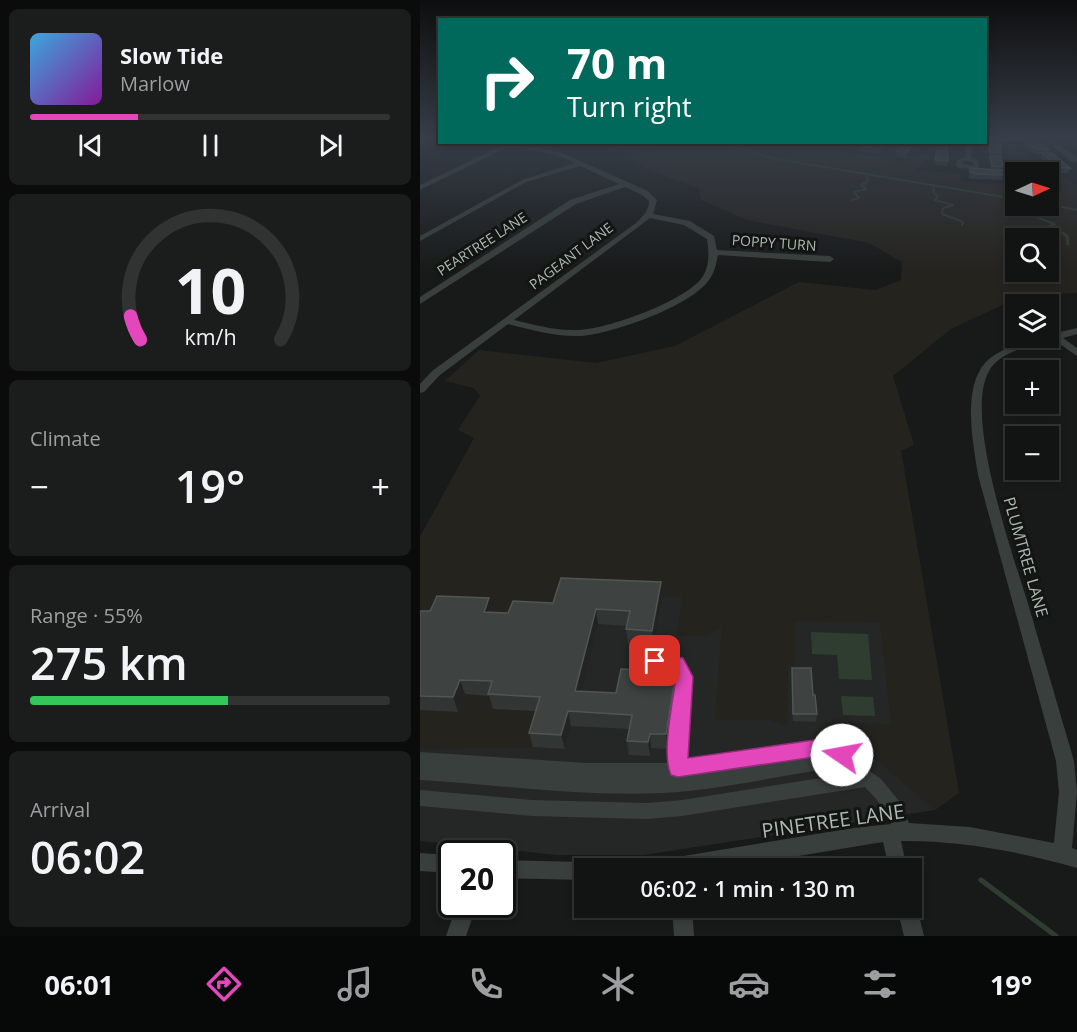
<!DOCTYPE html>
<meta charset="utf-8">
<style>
:root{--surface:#121413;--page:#1b1d1c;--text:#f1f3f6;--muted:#9c9ea0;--line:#313333;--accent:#e347bb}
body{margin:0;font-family:"Open Sans",sans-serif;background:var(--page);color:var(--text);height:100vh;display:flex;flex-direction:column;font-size:22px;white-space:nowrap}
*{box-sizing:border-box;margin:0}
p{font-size:20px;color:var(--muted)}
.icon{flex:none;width:33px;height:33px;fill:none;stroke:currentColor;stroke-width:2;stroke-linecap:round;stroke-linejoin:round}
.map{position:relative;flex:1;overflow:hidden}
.drawer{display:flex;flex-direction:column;gap:9px;padding:9px;background:#0a0b0a;width:420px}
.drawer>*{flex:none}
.top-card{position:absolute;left:18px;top:18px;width:549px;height:126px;border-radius:0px;box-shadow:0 3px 9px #0003,0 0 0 2px var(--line);background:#00695c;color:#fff;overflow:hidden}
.needle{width:39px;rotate:86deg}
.fabs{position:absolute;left:585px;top:162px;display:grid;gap:12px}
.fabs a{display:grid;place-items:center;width:54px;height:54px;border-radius:0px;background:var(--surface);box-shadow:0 3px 9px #0003,0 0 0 2px var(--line);font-size:30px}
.speed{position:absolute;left:18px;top:840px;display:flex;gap:12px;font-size:30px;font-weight:700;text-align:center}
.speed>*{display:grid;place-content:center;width:78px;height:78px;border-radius:50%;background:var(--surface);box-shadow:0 3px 9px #0003,0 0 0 2px var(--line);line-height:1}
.speed .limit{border:3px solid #111;border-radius:9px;background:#fff;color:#111}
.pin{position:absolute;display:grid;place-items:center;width:51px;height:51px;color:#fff;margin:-26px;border-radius:12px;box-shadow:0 3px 9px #0006}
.me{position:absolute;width:66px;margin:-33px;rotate:282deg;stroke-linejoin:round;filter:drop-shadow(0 0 4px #0008)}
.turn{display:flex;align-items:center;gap:21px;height:126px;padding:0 30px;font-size:27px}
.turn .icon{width:78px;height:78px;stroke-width:2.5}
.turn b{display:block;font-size:42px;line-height:51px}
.big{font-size:45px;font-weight:600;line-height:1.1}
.drawer .widget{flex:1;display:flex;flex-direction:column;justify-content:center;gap:9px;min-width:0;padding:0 21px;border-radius:9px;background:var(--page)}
.drawer .dial{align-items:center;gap:0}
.dial svg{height:156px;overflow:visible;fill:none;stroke:var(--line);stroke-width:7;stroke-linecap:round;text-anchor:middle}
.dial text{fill:var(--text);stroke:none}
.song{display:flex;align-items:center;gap:18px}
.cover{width:72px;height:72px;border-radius:9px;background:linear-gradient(135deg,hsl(200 70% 55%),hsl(290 70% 35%))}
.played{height:6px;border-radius:3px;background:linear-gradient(90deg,var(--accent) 30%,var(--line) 30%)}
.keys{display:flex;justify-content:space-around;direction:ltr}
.heat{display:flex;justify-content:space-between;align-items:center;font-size:33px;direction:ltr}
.charge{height:9px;border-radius:4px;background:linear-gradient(90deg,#34c759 55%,var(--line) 0)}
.trip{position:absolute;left:154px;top:858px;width:348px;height:60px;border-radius:0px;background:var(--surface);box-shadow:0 3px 9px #0003,0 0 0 2px var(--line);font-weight:600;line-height:60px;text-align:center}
.menu{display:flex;height:96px;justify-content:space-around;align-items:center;background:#070808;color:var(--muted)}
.menu .icon{width:42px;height:42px}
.menu .selected{color:var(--accent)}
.menu b{font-size:27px;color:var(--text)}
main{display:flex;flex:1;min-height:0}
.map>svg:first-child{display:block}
</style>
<main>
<section class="drawer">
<div class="widget">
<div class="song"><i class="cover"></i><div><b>Slow Tide</b><p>Marlow</p></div></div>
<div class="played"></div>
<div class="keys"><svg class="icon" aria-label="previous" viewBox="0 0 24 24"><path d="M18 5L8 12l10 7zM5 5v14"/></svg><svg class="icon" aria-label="pause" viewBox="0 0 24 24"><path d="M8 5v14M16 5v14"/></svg><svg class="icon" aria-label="next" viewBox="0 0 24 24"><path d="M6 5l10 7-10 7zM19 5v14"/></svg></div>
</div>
<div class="widget dial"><svg viewBox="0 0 100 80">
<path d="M14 69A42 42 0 1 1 86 69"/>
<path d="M14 69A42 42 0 0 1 9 57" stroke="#e347bb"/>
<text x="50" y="56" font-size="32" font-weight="700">10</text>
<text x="50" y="72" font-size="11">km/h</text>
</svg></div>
<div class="widget"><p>Climate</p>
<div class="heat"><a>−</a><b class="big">19°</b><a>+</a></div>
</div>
<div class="widget"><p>Range · 55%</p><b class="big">275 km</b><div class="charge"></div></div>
<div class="widget"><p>Arrival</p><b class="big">06:02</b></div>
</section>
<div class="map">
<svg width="657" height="936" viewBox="0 0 657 936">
<rect width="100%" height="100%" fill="#181a19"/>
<path fill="#242726" d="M481,451L539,793L515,810L224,855H137L0,841V537Z"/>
<g fill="#25231e" fill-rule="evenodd">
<path d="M184,143H422L413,149L483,163L502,153L511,154L495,170L539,173L542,181L592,186L595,184L596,206H628L629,174L644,177L657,185V293L604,295L531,329L473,376L494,445L481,451L539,793L515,810L427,735L403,722L471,724L460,623L375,621V666H368L367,726L351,720L295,719L302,627L287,636L257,635L262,596L243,597L136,618L0,625V537L54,438L38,430L60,396L54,388L25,381L59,350L176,363L255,346L379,282L455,290L481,280L482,262L449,243L327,220L281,200L279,189L226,169L207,153ZM596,238H628V272H596Z"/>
<path d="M592,145L625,172H597L584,147Z"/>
<path d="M45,694L77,696L123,712L113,747L0,749V710L38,712Z"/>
</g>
<g fill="#2f3d30">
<path d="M391,632L448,634L452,680L419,679L417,655L392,654Z"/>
<path d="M421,696L453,697L455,716L423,715Z"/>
</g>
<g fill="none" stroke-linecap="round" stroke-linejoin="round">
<g stroke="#2f3d30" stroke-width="2">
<path d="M216,142L225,147L266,142"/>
<path d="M293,142L356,159L596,199"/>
<path d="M513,186L514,193L518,196L515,200L533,205L523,208L522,214L543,222L542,225"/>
<path d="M432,200L439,198L434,192L446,189L441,185L447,182V174"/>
<path d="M628,204L657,210"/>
<path d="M636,205L618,211L613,216L635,224L620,230H638L646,235"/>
</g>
<path stroke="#2f3d30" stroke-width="3" d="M644,234L647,236L648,244"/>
<path stroke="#2f3d30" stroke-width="5" d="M561,880L636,936"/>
<g fill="#393f3c" fill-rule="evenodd">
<path d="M566,139H641L633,141L657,158V162L651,161L626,141L566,143L564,142Z"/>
<path d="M73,142H90L140,152L228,191L237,200L233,214L270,221L294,236L297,250L410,256L414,259L410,262L298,255C296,264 295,272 289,280C271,306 192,334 161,336C136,337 112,330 88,324L20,375L4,392L0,393V384L12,371L216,223C223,216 229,211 229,201L222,195L205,187L156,204L0,304V297L150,200L199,184L160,166L106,182L0,241V236L102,180L155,163L136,155L90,146L0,190V185L83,145ZM230,218L264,225L287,239C289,253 290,267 281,279C262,302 188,329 158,330C137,331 115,325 94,320Z"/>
<path d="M463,142H470L465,146L462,144Z"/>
<path d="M546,142H552L551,158L558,160L559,169L539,168L536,166L537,160L545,158ZM548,161L553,162V166L542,164V162Z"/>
<path d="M657,328V334L643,338L657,348V356L634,340C613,345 580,351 569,371C543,417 594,557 609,607C624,658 639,710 654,761L657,792L652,848L657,850V868C601,852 544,841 485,841H481L487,868H469L463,842L306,868H236L238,861L245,859L433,828L471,824L458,801L445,787L262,816L227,819L112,816L0,806V790L112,800L227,803L262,800L426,774L407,769C353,777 298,790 243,793C162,797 81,785 0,780V752L166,763H249L256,677L252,669L230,665L227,661L230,657L235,655L262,659L272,677L267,760L410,741L439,759L441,765L461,779L479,801L489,823L550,827L634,843L639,792L636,761L558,475C553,443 542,389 565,363C572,355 583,350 593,346C604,342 616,338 628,338V335Z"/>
<path d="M0,853L32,855V873L0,871Z"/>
<path d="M82,860L165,862L172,864L173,868H165V880L82,878Z"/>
<path d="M492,900L497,908L504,936H484L477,908H492Z"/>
<path d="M37,904H57L46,936H26Z"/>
<path d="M252,908H272L274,936H254Z"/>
</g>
</g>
<g fill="#313533">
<path d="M653,139H657V147L652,144Z"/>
<path d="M568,141L581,153V156L583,167L582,170L591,175L590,180L555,179L549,178L550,168L571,170L568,146Z"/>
<path d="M418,142H445L462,145V150L458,154L418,147Z"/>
<path d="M485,142H528L527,146L528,161L527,166L515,165L517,146L499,145L498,148L493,150L486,158L475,156L476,151Z"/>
<path d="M605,142L629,150L628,153L650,168L648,173H632L630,170V167L621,159L622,154H616L604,147Z"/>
<path d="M243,597L234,645L208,644L206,629L207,626L178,624L161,691L196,693L256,672L257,686L247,749L231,748L230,756L209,755L207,741L210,729L151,726L145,749L113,747L109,733L115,711L73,709L69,696L45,694L38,712L0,710V611L88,613L133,603Z"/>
<path d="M372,668L393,695L397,714L396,722L373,721Z"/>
</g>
<g fill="#222423">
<path d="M499,143L498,148L493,150L486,158V153L494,145Z"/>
<path d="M462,145V150L458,154V149Z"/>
<path d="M241,582L243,597L234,645L232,631Z"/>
<path d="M69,598L73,613L64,612Z"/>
<path d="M176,609L178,624L158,705L155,691Z"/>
<path d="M256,672L257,686L247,749L246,734Z"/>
<path d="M40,680L45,694L38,712L33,697Z"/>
<path d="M148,711L151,726L145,749L141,735Z"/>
<path d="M230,734L231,748L230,756L228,742Z"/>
</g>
<g fill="#3e4341" stroke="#505652" stroke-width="1.5">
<path d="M568,141H580L581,153L570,152Z"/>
<path d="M618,141L629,150L617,149L605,142Z"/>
<path d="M422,142H445L462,145L458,149Z"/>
<path d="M485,142H495L499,143L494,145L486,153L476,151Z"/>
<path d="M518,145L527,146L528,161L515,160Z"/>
<path d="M622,153H632L650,168L634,167L631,164H634Z"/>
<path d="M570,156H581L583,167L572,166Z"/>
<path d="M550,168L590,171L591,175L556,174L550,172Z"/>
<path d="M141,578L241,582L232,631L206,629L210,611L176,609L155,691L196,693L201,669L256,672L246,734H230L228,742L207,741L212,715L148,711L141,735L109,733L120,697L68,694L72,681L40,680L33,697L0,696V611H10L17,596L69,598L64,612L88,613L93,601L133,603Z"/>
<path d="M372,668H391L393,695H395L397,714H373Z"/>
</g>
<linearGradient id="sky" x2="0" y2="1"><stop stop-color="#0d0e0e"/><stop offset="0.51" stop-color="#373e49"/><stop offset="1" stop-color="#373e49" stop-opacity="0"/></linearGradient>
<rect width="657" height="271" fill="url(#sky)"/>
<path fill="#e347bb" stroke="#942e7a" stroke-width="1.5" d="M235,654L263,658L273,677L268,758L401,739C412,740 426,743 431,755L428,761L422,763L401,756L258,777L251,775C241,753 253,702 256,677L251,670L229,666L226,661L229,656Z"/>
<g text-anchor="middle" stroke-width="6" stroke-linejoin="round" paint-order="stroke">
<g font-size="14" fill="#acb9af" stroke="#131514">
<text transform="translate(354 243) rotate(4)" y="5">POPPY TURN</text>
<text transform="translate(62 244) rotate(-33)" y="5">PEARTREE LANE</text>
<text transform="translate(151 256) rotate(-37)" y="5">PAGEANT LANE</text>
</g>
<g font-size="16" fill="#acb9af" stroke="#131514">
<text transform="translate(606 557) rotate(74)" y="6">PLUMTREE LANE</text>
</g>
<g font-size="20" fill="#acb9af" stroke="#131514">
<text transform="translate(413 821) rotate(-8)" y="7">PINETREE LANE</text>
</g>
</g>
</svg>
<div class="fabs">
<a><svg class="needle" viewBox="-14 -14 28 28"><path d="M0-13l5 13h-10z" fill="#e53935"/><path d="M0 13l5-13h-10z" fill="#9c9ea0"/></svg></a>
<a><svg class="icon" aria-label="search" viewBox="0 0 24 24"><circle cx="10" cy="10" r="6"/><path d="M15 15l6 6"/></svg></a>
<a><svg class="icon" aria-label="layers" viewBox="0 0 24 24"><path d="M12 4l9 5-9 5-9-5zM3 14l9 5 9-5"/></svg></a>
<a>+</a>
<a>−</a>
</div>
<div class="speed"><div class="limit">20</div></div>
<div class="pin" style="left:235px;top:661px;background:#d93025"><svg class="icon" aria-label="arrive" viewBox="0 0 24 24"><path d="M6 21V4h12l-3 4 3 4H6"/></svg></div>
<svg class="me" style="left:422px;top:755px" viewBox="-20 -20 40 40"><circle r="19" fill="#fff"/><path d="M0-13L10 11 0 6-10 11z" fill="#e347bb"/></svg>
<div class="trip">06:02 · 1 min · 130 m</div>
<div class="top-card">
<div class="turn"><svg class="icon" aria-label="right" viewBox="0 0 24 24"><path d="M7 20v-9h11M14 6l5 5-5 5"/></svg><div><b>70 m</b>Turn right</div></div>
</div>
</div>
</main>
<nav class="menu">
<b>06:01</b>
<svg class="icon selected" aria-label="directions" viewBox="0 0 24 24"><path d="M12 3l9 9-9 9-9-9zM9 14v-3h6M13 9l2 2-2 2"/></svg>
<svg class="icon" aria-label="music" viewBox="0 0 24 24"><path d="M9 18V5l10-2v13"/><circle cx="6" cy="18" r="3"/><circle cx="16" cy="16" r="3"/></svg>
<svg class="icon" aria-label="phone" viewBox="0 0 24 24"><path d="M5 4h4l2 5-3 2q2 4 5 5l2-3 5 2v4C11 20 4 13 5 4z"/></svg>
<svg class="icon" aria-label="climate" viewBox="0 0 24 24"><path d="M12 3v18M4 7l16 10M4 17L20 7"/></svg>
<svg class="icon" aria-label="car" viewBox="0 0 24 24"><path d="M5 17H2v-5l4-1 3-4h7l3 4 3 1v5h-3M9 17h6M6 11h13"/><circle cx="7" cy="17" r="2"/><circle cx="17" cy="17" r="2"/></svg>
<svg class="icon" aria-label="filters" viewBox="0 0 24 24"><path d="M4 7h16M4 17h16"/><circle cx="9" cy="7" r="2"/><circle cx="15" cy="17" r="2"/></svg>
<b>19°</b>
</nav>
